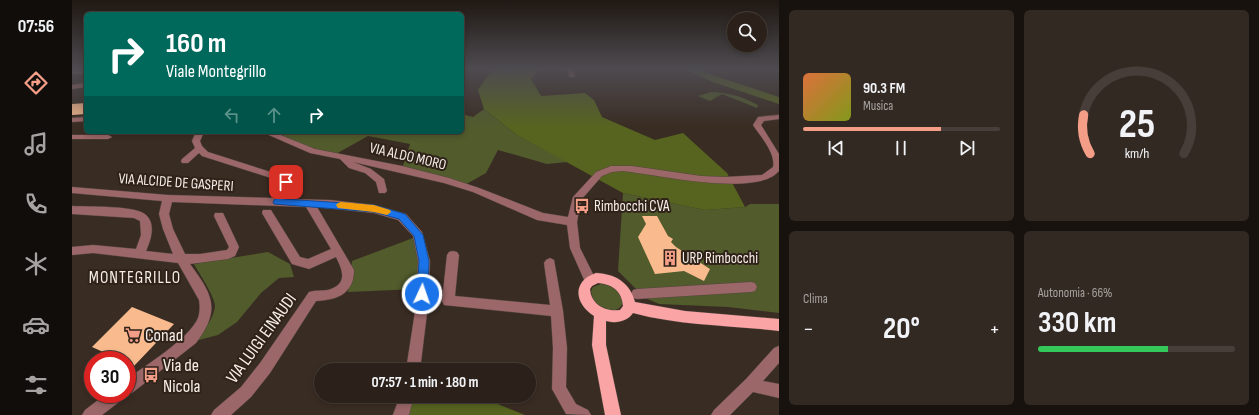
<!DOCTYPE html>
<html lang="it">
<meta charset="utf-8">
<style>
:root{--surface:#2b211a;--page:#332923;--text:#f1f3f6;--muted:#a6a3a2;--line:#473e39;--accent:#f49e88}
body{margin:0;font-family:"Sofia Sans Condensed",sans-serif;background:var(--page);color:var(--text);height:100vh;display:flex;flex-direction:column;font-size:15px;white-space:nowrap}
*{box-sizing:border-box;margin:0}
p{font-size:13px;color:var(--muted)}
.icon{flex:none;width:22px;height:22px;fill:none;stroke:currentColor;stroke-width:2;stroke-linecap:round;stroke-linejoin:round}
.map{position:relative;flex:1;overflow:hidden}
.details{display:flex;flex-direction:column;gap:10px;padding:10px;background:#18120e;width:480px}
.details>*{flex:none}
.hud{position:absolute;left:12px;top:12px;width:380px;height:122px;border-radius:6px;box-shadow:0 2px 6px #0003,0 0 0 1px var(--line);background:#00695c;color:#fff;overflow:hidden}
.buttons{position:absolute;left:655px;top:12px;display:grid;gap:8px}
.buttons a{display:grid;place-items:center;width:40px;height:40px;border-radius:50%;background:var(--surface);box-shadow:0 2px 6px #0003,0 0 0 1px var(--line);font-size:20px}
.speed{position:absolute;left:12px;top:351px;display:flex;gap:8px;font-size:20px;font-weight:700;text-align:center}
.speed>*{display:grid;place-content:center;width:52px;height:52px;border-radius:50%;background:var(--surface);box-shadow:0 2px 6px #0003,0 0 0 1px var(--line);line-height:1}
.speed .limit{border:6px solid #d22;background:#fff;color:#111}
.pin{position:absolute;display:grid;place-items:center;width:34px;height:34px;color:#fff;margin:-17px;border-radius:8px;box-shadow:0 2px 6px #0006}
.me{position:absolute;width:44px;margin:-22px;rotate:3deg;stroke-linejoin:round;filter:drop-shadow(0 0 3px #0008)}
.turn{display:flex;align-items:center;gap:14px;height:84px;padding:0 16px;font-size:18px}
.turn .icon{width:52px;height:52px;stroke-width:2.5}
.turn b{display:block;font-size:28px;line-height:34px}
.lanes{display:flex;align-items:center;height:38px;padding:0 16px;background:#0003;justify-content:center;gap:20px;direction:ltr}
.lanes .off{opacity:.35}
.big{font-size:30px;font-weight:700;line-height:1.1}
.details .card{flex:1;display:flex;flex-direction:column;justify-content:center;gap:6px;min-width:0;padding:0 14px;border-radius:6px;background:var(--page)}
.details .dial{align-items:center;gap:0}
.dial svg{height:104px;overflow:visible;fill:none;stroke:var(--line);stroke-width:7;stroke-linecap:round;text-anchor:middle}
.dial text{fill:var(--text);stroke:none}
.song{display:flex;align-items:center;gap:12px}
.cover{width:48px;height:48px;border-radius:6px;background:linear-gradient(135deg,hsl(20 70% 55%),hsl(70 70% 35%))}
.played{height:4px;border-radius:2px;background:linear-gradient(90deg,var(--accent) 70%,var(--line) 70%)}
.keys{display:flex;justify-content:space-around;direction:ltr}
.heat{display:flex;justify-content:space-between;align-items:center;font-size:22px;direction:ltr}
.charge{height:6px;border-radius:3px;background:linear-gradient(90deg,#34c759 66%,var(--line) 0)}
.details .tiles{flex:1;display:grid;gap:10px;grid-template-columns:repeat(2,1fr)}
.trip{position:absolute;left:242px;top:363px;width:222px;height:40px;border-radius:20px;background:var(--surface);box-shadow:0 2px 6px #0003,0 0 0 1px var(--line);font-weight:700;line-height:40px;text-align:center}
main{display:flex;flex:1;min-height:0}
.tabs{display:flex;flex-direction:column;width:72px;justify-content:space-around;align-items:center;background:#110d0a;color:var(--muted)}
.tabs .icon{width:28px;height:28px}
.tabs .on{color:var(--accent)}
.tabs b{font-size:18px;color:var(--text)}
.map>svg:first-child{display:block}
</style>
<main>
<nav class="tabs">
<b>07:56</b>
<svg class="icon on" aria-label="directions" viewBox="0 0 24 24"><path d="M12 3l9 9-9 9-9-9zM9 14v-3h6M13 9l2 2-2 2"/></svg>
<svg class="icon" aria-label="music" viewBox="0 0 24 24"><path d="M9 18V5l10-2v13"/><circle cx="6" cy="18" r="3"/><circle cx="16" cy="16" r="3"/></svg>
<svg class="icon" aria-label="phone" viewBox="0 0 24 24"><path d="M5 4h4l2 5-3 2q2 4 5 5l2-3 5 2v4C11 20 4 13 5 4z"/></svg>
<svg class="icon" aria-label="climate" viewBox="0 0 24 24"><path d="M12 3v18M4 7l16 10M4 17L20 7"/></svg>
<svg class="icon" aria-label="car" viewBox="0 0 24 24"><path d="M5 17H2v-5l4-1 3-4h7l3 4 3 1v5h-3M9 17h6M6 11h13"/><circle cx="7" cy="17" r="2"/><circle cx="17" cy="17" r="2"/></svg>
<svg class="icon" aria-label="filters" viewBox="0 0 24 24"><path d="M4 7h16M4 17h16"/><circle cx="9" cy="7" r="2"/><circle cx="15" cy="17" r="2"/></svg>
</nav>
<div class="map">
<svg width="707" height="415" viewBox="0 0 707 415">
<rect width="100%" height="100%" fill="#392c23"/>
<g fill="#515b2c">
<path d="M639,92C656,92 671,97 686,105L685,108L650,94L638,101L626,96Z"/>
<path d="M412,109L445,135L496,162L475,164L426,150L414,173L391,186L330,169L338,144L296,136L262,155L241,151L194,132H390V114L401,117Z"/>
<path d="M551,193L633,210L673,207L678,204H707V313L656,307L587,304L573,298L546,271Z"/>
<path d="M341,238L348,261L345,289L276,292L280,261Z"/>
<path d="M196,252L218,264L222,277L207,278L189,293L165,322L146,335L123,341C131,331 142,319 143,306C143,297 127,273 122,264Z"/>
<path d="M529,284C541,285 547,291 551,302C546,317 528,308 521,300L519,291L521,287Z"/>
</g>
<g fill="#576420">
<path d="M421,68H468L459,79L469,96L513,93L522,100L530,117L583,140L611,133L655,173L673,207L633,210L551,193L445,135L412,109L406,90Z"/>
<path d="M610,68H624L643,76L707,97V104L641,82Z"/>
<path d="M340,396H395L423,403L453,415H333Z"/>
</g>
<g fill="#f9bb8e">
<path d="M14,103V114L0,115V104Z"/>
<path d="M570,216H585L596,236L601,239L599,242L604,247L638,269L632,281L612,271L583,274L566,237L574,224Z"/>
<path d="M60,307L102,324L62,366L55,363V360H49L20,347Z"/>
</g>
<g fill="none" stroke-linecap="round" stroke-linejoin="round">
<defs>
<g id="minor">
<path d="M494,68H500L503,76L502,77H498Z"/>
<path d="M704,68H707V71L705,70Z"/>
<path d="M14,69V73L0,74V70Z"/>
<path d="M14,83V87L0,89V85Z"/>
<path d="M707,115V119L692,121L689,125L707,154V171C685,198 583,174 550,171L540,172L530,176L509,200L505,222L508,248L524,280L522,284L518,285L514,284L498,248L495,225L465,220L401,192L372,183L281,162L299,169L312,179L315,191L313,193H307L304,182L293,173L277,168L268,159L238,153L190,132H201L243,149L330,166L377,178L407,188L471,213L496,217L501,197L524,172L539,166H560L629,176L653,177L690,175L701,167C704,153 688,136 681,125L686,117Z"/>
<path d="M14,117V121L0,122V118Z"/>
<path d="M124,132H132L128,141L130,146L136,152L208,175C223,183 221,186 212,199L258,200L302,205L334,214L350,232L358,261L356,305L348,370H334L344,305L346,261L341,236L326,220L302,213L245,207L282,270C282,294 265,300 244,301L198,373L179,397L159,415H139L142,410L169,387L188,363L237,292C243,290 249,291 256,290C276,284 271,271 264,257L237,269L220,264L190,213L191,210H199L228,257L236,259L259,249L234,207L100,202L97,214L101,229L113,254H128L155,250L157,247L142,216L143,213H151L167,247L163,256L156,259L118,264C141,295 149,310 124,343L60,393L53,394L51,399L30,415H10L13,410L34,394H55V379C74,365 117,339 126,318C128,312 128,306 127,300L106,263L21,253L0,255V247L21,245L64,249L69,235L68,221L62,218L0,214V206C15,207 64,205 74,215C84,224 79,240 74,251L101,254L91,229L87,214L90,201L0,193V187L96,195L202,198L208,190L209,183L202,179L130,156L127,153L116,163H110L109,161L110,159L123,148L120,141Z"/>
<path d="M0,135H36L40,137L36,139H0Z"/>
<path d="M381,251L385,252L387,255L383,296L478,305L472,263L474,260L478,258L482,260L491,311L495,348L494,387L504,404L516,410L519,415L494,414L480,389L481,348L479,316L372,305L370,301L375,255L377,252Z"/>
<path d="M679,282L683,283L685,287L683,291L679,292L565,299L561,298L559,294L561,290L565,289Z"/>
<path d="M707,346V363L691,381L707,384V398L681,392L658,415H639L642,410L674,379L702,348Z"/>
<path d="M328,396H342L337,415H321Z"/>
</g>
<path id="major" d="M524,273C544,274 558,283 563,302L613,311L707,319V331C658,325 609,326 561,313C556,321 544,324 534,321V345L549,415H533L520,345L522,316C502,303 500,281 524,273ZM526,283C540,284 550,291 551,306L548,310C534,312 519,305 518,289L520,286Z"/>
</defs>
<use href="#minor" stroke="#54473f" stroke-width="1"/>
<use href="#major" stroke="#54473f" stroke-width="1"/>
<use href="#minor" fill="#9c6768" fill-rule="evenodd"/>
<use href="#major" fill="#fba4a5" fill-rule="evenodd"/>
</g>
<linearGradient id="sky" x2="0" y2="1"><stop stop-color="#1f1813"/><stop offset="0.54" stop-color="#4e4b50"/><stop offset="1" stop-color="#4e4b50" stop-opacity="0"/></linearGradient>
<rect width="707" height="127" fill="url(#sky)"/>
<path fill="#1a73e8" stroke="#114b97" d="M210,180H214L218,182V190L212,199L302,205L333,214L351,235L357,261L356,294L354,298L350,299L346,298L345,294L347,261L342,236L327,219L302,212L202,204L201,202L209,190Z"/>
<path fill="#f59e0b" d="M269,202L302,205L318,210L319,212L315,215L302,212L266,208L264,205L266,203Z"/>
<defs>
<symbol id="bus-bare" viewBox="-9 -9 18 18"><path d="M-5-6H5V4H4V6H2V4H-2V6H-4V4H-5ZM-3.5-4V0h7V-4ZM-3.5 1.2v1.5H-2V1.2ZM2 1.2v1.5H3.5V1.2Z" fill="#f49e88" stroke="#2f2219" stroke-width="2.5" paint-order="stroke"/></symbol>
<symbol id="building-bare" viewBox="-9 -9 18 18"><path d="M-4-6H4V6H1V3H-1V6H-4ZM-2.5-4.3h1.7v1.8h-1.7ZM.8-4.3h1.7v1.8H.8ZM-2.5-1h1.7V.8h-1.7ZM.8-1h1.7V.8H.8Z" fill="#f49e88" stroke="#2f2219" stroke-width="2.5" paint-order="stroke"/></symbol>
<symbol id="supermarket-bare" viewBox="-9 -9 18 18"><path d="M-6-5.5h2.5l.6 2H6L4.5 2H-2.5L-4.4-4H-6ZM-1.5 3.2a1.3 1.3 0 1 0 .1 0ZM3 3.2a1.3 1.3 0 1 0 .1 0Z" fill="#f49e88" stroke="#2f2219" stroke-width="2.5" paint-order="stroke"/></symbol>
</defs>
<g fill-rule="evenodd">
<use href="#bus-bare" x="499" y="195" width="22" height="22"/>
<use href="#building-bare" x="587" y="247" width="22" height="22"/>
<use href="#supermarket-bare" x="50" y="324" width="22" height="22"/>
<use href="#bus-bare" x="68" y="364" width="22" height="22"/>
</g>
<g text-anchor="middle" stroke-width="4" stroke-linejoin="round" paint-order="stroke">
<g font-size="15" fill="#f7eee8" stroke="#2f2219">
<text transform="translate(336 156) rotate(13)" y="5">VIA ALDO MORO</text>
<text transform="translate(104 182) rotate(4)" y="5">VIA ALCIDE DE GASPERI</text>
</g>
<g font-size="15" fill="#f7eee8" stroke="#2f2219" text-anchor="start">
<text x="522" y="211">Rimbocchi CVA</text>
<text x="610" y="263">URP Rimbocchi</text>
</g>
<g font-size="17" letter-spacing="1" fill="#f7eee8" stroke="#2f2219">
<text x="63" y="283">MONTEGRILLO</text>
</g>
<g font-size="18" fill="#f7eee8" stroke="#2f2219" text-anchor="start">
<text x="73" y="341">Conad</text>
<text x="91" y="371">Via de<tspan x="91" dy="21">Nicola</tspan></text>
</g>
<g font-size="18" fill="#f7eee8" stroke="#2f2219">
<text transform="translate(189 338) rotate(-54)" y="6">VIA LUIGI EINAUDI</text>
</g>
</g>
</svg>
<div class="buttons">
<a><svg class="icon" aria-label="search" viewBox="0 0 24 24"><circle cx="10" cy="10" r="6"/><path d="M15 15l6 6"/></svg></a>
</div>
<div class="speed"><div class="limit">30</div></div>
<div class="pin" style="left:214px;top:182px;background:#d93025"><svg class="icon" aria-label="arrive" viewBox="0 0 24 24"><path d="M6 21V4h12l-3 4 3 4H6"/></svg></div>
<svg class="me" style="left:350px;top:294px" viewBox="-20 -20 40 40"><circle r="17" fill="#1a73e8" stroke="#fff" stroke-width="3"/><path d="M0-11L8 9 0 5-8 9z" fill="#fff"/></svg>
<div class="trip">07:57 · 1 min · 180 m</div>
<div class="hud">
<div class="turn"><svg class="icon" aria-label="right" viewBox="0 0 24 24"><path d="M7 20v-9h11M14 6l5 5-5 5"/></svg><div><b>160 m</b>Viale Montegrillo</div></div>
<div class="lanes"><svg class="icon off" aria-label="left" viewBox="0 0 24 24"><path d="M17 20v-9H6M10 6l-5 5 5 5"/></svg><svg class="icon off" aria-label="ahead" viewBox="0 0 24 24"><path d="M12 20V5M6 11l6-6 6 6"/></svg><svg class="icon" aria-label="right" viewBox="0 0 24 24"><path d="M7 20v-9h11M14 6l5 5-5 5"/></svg></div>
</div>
</div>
<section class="details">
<div class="tiles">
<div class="card">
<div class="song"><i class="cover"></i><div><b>90.3 FM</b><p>Musica</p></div></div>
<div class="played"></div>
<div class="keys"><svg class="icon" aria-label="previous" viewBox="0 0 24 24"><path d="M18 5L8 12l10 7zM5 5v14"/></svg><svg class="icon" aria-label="pause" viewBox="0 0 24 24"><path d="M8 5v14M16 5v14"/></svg><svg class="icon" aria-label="next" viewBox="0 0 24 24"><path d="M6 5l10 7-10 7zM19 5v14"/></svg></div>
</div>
<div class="card dial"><svg viewBox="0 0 100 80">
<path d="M14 69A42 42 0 1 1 86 69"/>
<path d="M14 69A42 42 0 0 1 9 39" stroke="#f49e88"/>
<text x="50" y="56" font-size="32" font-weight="700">25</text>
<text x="50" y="72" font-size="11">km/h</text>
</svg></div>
<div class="card"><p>Clima</p>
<div class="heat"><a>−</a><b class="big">20°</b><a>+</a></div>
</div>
<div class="card"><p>Autonomia · 66%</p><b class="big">330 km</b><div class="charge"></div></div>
</div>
</section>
</main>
